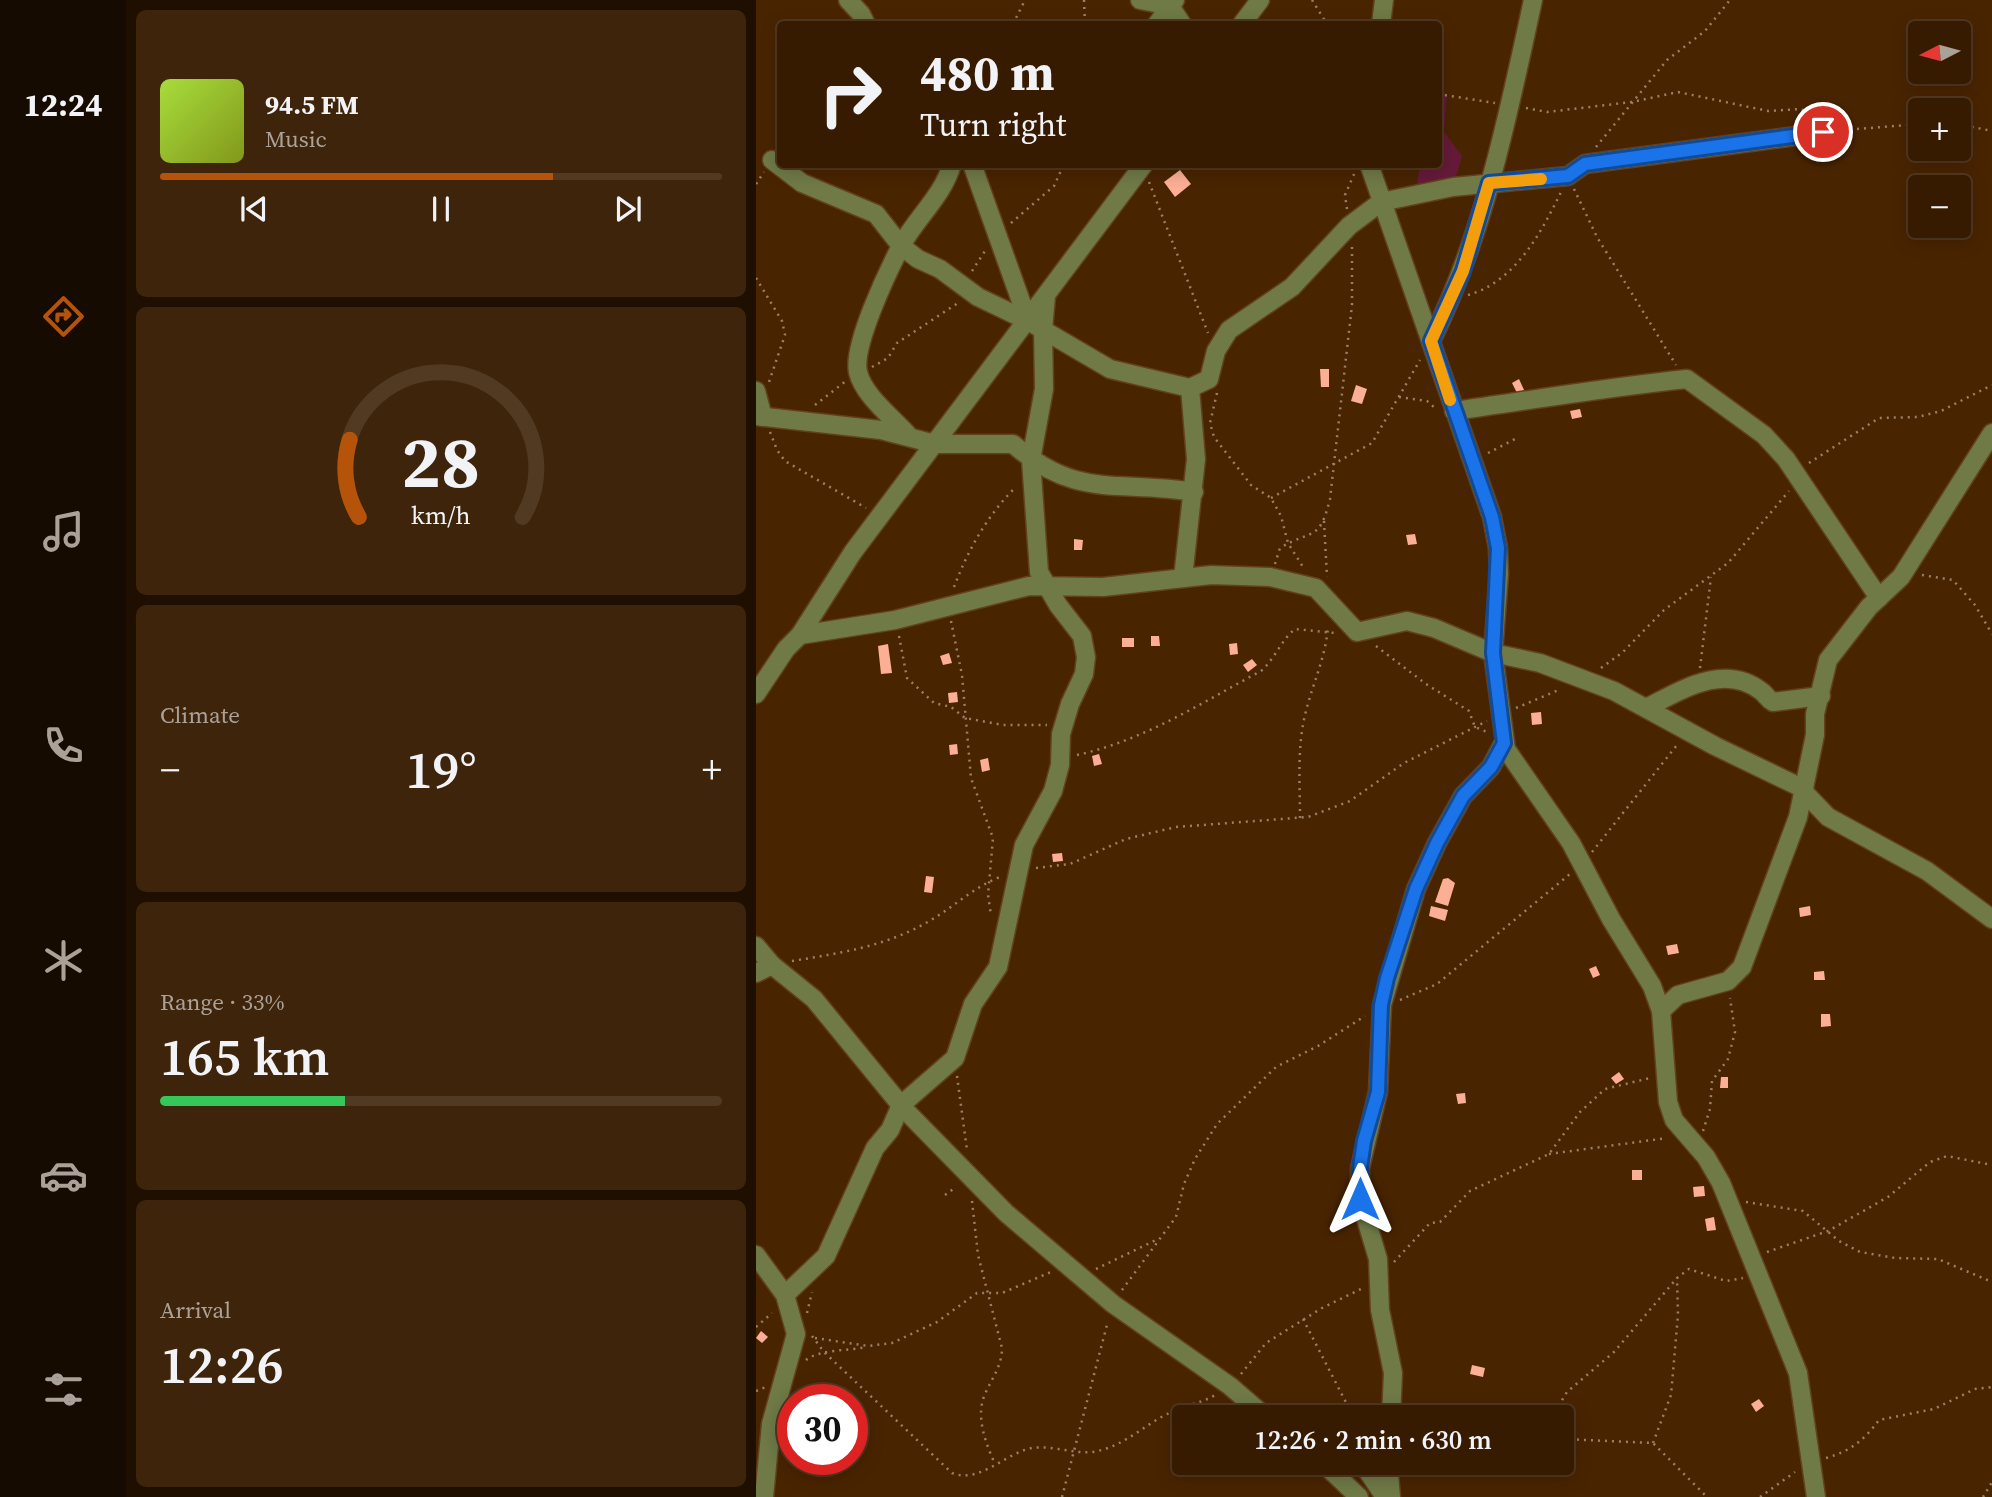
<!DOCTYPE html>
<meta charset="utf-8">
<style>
:root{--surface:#371b00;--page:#3e240a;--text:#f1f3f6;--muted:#aaa199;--line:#513922;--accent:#b45309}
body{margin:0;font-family:"Source Serif 4",serif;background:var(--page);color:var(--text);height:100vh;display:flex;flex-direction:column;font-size:26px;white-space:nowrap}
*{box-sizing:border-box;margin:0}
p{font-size:23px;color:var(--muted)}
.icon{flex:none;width:38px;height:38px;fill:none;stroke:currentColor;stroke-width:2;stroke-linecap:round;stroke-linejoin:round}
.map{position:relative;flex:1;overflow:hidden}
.drawer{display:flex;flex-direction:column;gap:10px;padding:10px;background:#1e0f00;width:630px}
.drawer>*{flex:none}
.banner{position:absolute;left:21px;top:21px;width:665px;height:147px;border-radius:7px;box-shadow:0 4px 18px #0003,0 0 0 2px var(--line);background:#371b00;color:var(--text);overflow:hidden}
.needle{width:46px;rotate:264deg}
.buttons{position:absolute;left:1152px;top:21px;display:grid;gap:14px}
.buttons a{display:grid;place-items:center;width:63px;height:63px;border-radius:7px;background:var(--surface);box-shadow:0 4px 18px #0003,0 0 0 2px var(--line);font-size:35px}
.speed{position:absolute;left:21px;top:1384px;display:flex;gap:14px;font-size:35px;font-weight:700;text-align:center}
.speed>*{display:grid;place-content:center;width:91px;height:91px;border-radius:50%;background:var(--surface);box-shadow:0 4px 18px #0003,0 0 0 2px var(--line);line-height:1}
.speed .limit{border:10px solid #d22;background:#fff;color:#111}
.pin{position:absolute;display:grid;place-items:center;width:60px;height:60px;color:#fff;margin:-30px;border:4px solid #fff;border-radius:50%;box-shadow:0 2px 7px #0007}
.me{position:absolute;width:77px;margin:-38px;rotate:0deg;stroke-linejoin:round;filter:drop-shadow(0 0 5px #0008)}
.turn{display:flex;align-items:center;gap:24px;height:147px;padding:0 28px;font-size:32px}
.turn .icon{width:91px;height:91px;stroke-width:2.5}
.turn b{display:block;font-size:49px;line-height:60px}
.big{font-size:52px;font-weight:600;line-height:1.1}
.drawer .widget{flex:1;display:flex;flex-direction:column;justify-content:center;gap:10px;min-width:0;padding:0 24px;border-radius:10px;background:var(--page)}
.drawer .dial{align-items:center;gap:0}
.dial svg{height:182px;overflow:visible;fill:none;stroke:var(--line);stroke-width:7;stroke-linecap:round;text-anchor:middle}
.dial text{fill:var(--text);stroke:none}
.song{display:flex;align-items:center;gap:21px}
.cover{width:84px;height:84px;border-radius:10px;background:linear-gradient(135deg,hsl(80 70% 55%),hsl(70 70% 35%))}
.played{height:7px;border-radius:4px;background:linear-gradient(90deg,var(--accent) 70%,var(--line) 70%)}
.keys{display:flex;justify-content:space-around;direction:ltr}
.heat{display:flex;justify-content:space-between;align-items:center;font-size:38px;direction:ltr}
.charge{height:10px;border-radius:5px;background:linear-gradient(90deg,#34c759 33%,var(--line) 0)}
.trip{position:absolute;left:416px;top:1405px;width:402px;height:70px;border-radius:7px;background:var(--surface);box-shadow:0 4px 18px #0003,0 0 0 2px var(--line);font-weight:600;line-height:70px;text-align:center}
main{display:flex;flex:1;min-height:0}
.tab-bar{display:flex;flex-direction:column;width:126px;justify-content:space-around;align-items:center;background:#160b00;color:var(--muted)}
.tab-bar .icon{width:49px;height:49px}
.tab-bar .selected{color:var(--accent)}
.tab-bar b{font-size:32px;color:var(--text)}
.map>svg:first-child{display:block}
</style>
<main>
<nav class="tab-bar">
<b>12:24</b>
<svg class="icon selected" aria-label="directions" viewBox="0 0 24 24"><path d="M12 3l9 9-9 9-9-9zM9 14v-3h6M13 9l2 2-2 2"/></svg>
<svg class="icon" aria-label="music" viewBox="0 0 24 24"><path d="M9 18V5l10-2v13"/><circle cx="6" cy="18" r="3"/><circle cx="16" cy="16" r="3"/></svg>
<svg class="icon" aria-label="phone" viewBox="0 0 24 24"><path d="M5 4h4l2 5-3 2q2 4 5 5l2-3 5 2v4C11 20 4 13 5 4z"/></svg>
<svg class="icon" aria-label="climate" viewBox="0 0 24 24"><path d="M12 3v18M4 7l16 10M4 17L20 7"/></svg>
<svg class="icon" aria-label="car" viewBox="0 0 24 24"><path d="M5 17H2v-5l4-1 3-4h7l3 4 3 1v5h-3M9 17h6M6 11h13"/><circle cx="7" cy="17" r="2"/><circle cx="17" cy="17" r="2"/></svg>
<svg class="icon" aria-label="filters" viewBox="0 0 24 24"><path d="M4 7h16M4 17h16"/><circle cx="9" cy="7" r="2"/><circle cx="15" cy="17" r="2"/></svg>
</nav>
<section class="drawer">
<div class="widget">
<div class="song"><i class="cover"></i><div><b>94.5 FM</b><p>Music</p></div></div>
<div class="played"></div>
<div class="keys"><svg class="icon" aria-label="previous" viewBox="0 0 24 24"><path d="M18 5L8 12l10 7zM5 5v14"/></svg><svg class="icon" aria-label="pause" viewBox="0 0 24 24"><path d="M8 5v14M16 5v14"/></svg><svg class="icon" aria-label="next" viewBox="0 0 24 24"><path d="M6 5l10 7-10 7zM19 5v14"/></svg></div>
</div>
<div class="widget dial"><svg viewBox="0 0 100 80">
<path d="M14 69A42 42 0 1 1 86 69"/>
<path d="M14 69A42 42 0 0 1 10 35" stroke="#b45309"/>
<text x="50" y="56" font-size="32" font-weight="700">28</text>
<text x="50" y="72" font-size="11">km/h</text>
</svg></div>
<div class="widget"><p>Climate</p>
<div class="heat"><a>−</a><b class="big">19°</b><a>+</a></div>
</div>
<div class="widget"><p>Range · 33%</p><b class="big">165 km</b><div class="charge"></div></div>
<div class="widget"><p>Arrival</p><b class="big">12:26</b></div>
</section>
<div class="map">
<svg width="1236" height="1497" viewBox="0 0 1236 1497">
<rect width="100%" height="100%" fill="#492400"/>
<path fill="#651a39" d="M683,94L691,95L688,132L706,156L697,187L659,195L664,165L682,164Z"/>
<g fill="#fcaf95">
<path d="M424,170L435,184L419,197L408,182Z"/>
<path d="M564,369H573V387H565Z"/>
<path d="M763,379L769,392L762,395L756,383Z"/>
<path d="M600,385L611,389L606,404L595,401Z"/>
<path d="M824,409L826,417L816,419L814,411Z"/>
<path d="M659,534L661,544L652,545L650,535Z"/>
<path d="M318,539L327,540L326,550H318Z"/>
<path d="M395,636H403L404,646H395Z"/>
<rect x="366" y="638" width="12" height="9"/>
<path d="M481,643L482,654L474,655L473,644Z"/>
<path d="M132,644L136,673L125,674L122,646Z"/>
<path d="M193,653L196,663L187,665L184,656Z"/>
<path d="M496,659L501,665L492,672L487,665Z"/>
<path d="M201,692L202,702L193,703L192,693Z"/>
<path d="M785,712L786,724L776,725L775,713Z"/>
<path d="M201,744L202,754L194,755L193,745Z"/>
<path d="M343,754L346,764L338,766L336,756Z"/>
<path d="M232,758L234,770L226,772L224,760Z"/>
<path d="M306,853L307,861L297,862L296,854Z"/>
<path d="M170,876L178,877L176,893L168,892Z"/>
<path d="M692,878L699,883L692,906L679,902L687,879Z"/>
<path d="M675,906L692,910L689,921L673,916Z"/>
<path d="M1054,906L1055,915L1044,917L1043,908Z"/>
<path d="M921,944L923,953L912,955L910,946Z"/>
<path d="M840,966L844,975L837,978L833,969Z"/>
<path d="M1068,971L1069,980H1058V972Z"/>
<path d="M1065,1014H1074L1075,1026L1065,1027Z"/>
<path d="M863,1072L868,1079L860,1084L855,1078Z"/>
<path d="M965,1077H972V1088H964Z"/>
<path d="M709,1093L710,1103L702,1104L700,1094Z"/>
<rect x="876" y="1170" width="10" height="10"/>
<path d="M948,1186L949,1196L938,1197L937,1187Z"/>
<path d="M958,1217L960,1230L951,1231L949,1219Z"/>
<path d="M5,1331L12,1337L6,1343L0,1338Z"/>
<path d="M716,1365L729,1368L727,1377L714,1374Z"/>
<path d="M1003,1399L1008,1406L1000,1412L995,1404Z"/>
</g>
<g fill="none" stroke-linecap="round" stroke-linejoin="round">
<defs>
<g id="minor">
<path d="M92,0L105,14L110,24"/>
<path d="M384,0L414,6L426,24"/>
<path d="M401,24L419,0"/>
<path d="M486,24L504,0"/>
<path d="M625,24L628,0"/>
<path d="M16,160L46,183L120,214L145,246L162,259L184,269L222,297L272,321L354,369L434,388L453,379L460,351L473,330L536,287L593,226L625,202L697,187L812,176L829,164L1085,130"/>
<path d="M216,164L272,321"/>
<path d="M613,164L736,517L742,548L743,574L737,653L750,749L815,843L855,919L896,986L905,1011L912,1102L918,1120L950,1157L965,1183L1042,1373L1060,1497"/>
<path d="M675,341C728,234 752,116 777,0"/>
<path d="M0,391L7,417"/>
<path d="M698,411C776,400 853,387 931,379L1008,435L1030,459L1123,598"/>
<path d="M0,416L125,430L179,444H257C322,501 362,479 438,492"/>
<path d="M152,435C137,418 107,395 102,372C96,346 132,271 145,246C160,218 187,196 196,164"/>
<path d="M427,578L440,459L434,388"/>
<path d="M44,635L139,620L273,586L347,587L455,575L514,577L560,588L601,632L651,621L678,628L737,653L784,663L858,691L959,746L1048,789"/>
<path d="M0,694L30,649L44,635L97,552L388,164"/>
<path d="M890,708C924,691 968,662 1005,691C1010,694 1011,699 1017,702L1065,696"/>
<path d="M1048,792L1072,817L1171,871L1236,919"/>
<path d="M0,946L16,965L58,999L148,1109L250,1213L357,1304L474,1386L511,1418"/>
<path d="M0,973L16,965"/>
<path d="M905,1011L922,995L972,981L986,967L1042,817L1059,735V714L1072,660L1113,607L1145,577L1236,433"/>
<path d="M0,1255L29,1295L40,1334L15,1424L8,1497"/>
<path d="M29,1295L70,1256L119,1148L134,1130L145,1105L199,1058L217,1004L242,967L268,845L297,791L304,765L305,734L314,704L328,674L330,657L326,636L302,605L283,572L275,460L288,389L287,330L290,296"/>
<path d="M635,1418L637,1373L624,1310L622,1259L604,1199V1168L622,1092L626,1005L660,889L681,843L707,796L735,767L748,742"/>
<path d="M567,1463L603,1497"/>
<path d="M606,1463L629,1497"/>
<path d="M632,1463L635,1497"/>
</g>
</defs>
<use href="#minor" stroke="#624020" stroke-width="21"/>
<g stroke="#9b8067" stroke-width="2.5" stroke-dasharray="2 5" stroke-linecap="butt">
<path d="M328,0L329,24"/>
<path d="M556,0L571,24"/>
<path d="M257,24L269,0"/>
<path d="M682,94L739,103"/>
<path d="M770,108L791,112L876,102L922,92L1012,111L1045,109L1059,117"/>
<path d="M1202,124L1236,131"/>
<path d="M1101,129L1164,124"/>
<path d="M840,147L911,60L949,31L974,0"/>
<path d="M430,164L440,167L444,164"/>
<path d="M393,182L452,333"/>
<path d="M0,184L8,172"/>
<path d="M818,189L841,237L920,365"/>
<path d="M591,209L589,195L599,172"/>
<path d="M255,223L298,186L308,164"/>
<path d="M216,271L229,251"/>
<path d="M0,278L26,321L29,335L13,382"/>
<path d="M712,295C759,282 785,233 805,192"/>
<path d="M116,367L132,358L141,343L202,303"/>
<path d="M461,393L454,423L458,437L495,485L515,498L525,516L532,543L547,567"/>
<path d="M643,397L671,401L679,408"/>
<path d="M59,405L90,381"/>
<path d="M14,432L21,450L29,461L110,508"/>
<path d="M732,453L761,438"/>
<path d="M1053,463L1123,418L1162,417L1185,411L1236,385"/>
<path d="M515,498L616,443L664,360"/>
<path d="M568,521L571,577"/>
<path d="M519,564L524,548C557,528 563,543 574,499L596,305V247"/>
<path d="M1166,575L1197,580L1219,605L1236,634"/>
<path d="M198,587C212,550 232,514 260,487"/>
<path d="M195,621L206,675L215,778L237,838L232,895L235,915"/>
<path d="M143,636L151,678L178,703L195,707L209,718L247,725H291"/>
<path d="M620,646L670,684L713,711L719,727L731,732"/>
<path d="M845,668L867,652L908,610L972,563L1033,491"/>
<path d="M944,668L955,577"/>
<path d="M760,708L805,689"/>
<path d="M321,755C389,740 445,703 505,671C519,659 525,640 539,629L579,633"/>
<path d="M544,818C544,784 541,748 549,715C556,685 570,657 572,626"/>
<path d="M836,852L921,745"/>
<path d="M280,868L314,864L370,839L420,827L552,817L594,801L648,763L731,721"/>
<path d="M36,961C85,953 132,946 175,920C199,906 218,887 244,877"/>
<path d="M644,1000L681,984L814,874"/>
<path d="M201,1076L211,1150"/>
<path d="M947,1131L954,1109L956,1081L972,1059L979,1032L974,998"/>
<path d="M793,1154L911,1138"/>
<path d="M189,1195L200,1187"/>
<path d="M216,1201L222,1255L246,1348C246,1366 236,1378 229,1394C219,1416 230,1444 239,1464"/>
<path d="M990,1202L1047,1211L1083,1241L1104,1252L1139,1258L1182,1259L1236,1282"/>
<path d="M1011,1252L1072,1231L1132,1197L1174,1162L1191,1156L1236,1165"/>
<path d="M638,1262L674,1223L684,1222L714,1191L793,1154L824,1112L849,1089L894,1078"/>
<path d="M340,1269L400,1240"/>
<path d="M366,1290L420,1217L428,1184L439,1159L461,1124L520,1067L562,1046L609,1016"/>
<path d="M51,1313L56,1292"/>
<path d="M547,1319L598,1418"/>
<path d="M0,1327L16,1313"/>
<path d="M56,1336L68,1352L196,1473C224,1484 249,1453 276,1448C296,1445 317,1454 336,1452C366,1448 388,1425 413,1413C428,1405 444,1404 459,1395"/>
<path d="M59,1338L112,1346L136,1343L181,1322L221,1293H246L295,1272"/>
<path d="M50,1360C64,1349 92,1351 110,1347"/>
<path d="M485,1374L510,1343L566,1308L607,1288"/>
<path d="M0,1391L10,1387"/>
<path d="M795,1418L811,1392L858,1352L921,1278L933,1269L970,1281L987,1278"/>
<path d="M807,1439L897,1443L951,1497"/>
<path d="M897,1443L915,1395L922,1315L921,1278"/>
<path d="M1070,1458C1095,1451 1108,1440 1123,1420L1178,1409L1219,1389L1236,1387"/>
<path d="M306,1497L352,1321"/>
<path d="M1004,1497L1039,1472"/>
<path d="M1227,1497L1236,1482"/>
</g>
<use href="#minor" stroke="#6f7a47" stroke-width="18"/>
</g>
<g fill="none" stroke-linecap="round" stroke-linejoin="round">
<defs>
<path id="route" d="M604,1199V1168L608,1141L622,1092L625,1005L631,978L660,889L681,843L707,796L735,767L748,743L737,653L742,548L736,517L675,341L707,271L733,183L812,176L829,164L1067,132"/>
</defs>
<use href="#route" stroke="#114b97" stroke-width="18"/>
<use href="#route" stroke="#1a73e8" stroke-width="12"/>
<path stroke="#f59e0b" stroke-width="12" d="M694,400L675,341L707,271L733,183L785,179"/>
</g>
</svg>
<div class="buttons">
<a><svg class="needle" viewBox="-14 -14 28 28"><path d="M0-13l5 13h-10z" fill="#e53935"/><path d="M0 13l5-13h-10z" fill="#aaa199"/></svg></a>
<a>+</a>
<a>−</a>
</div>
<div class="speed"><div class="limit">30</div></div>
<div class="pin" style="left:1067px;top:132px;background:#d93025"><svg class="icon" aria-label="arrive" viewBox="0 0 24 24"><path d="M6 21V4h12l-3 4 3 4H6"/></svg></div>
<svg class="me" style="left:604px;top:1199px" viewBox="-20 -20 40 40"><path d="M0-17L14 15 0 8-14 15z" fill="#1a73e8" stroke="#fff" stroke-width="4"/></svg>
<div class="trip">12:26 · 2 min · 630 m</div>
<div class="banner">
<div class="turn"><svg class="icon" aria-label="right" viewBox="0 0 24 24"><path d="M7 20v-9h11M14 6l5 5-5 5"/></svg><div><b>480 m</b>Turn right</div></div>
</div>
</div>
</main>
